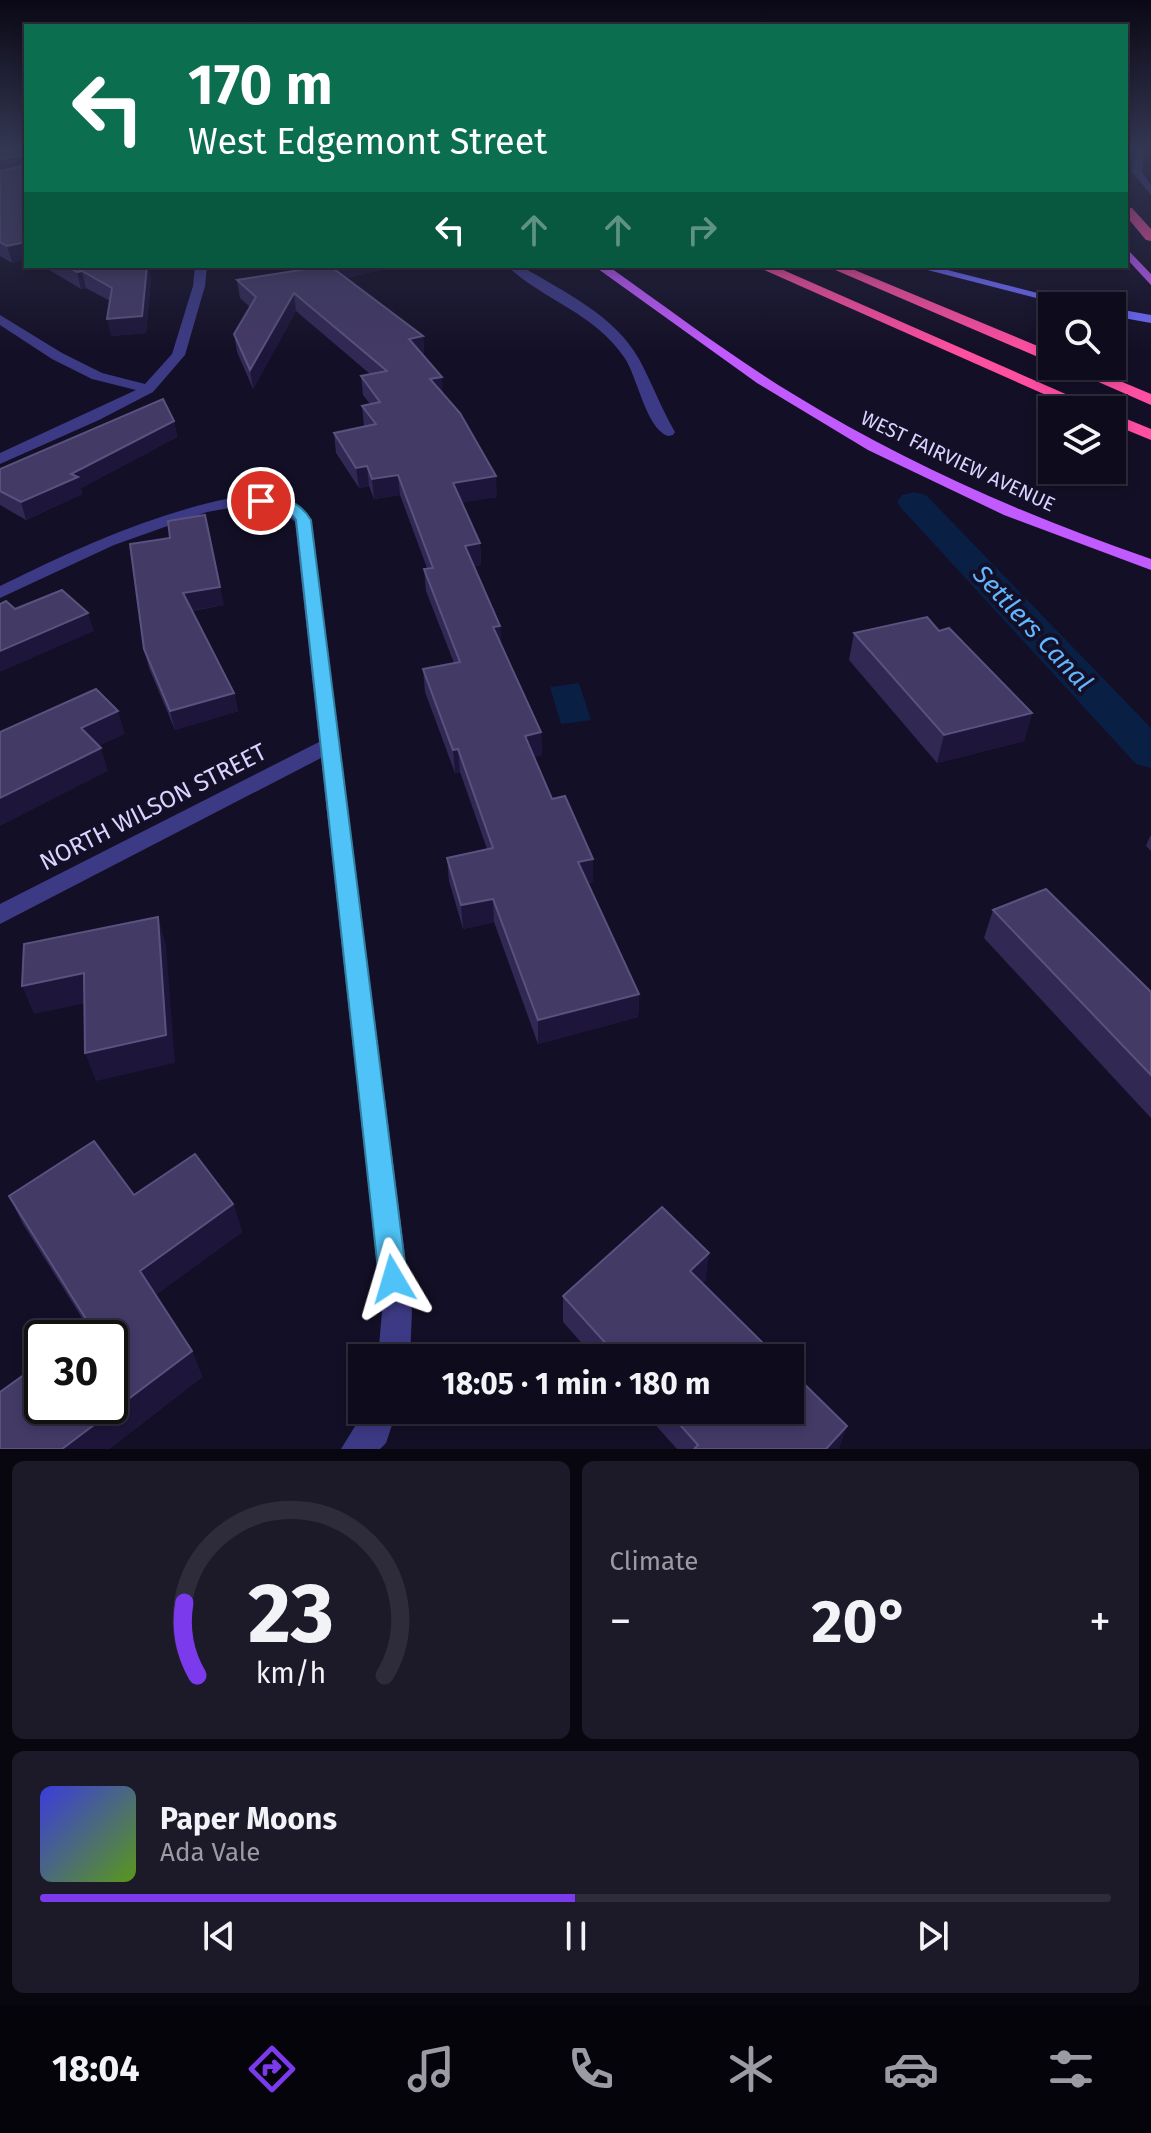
<!DOCTYPE html>
<meta charset="utf-8">
<style>
:root{--surface:#0e0b1c;--page:#1c1929;--text:#f1f3f6;--muted:#9b9ba3;--line:#2e2b3b;--accent:#7c3aed}
body{margin:0;font-family:"Fira Sans",sans-serif;background:var(--page);color:var(--text);height:100vh;display:flex;flex-direction:column;font-size:30px;white-space:nowrap}
*{box-sizing:border-box;margin:0}
p{font-size:26px;color:var(--muted)}
.icon{flex:none;width:44px;height:44px;fill:none;stroke:currentColor;stroke-width:2;stroke-linecap:round;stroke-linejoin:round}
.map{position:relative;height:1449px;overflow:hidden}
.drawer{display:flex;flex-direction:column;gap:12px;padding:12px;background:#08060f;flex:1}
.drawer>*{flex:none}
.hud{position:absolute;left:24px;top:24px;width:1104px;height:244px;border-radius:0px;box-shadow:0 4px 12px #0003,0 0 0 2px var(--line);background:#0b6e4f;color:#fff;overflow:hidden}
.controls{position:absolute;left:1038px;top:292px;display:grid;gap:16px}
.controls a{display:grid;place-items:center;width:88px;height:88px;border-radius:0px;background:var(--surface);box-shadow:0 4px 12px #0003,0 0 0 2px var(--line);font-size:40px}
.speed{position:absolute;left:24px;top:1320px;display:flex;gap:16px;font-size:40px;font-weight:700;text-align:center}
.speed>*{display:grid;place-content:center;width:104px;height:104px;border-radius:50%;background:var(--surface);box-shadow:0 4px 12px #0003,0 0 0 2px var(--line);line-height:1}
.speed .limit{border:4px solid #111;border-radius:12px;background:#fff;color:#111}
.pin{position:absolute;display:grid;place-items:center;width:68px;height:68px;color:#fff;margin:-34px;border:4px solid #fff;border-radius:50%;box-shadow:0 2px 8px #0007}
.me{position:absolute;width:88px;margin:-44px;rotate:353deg;stroke-linejoin:round;filter:drop-shadow(0 0 6px #0008)}
.turn{display:flex;align-items:center;gap:28px;height:168px;padding:0 32px;font-size:36px}
.turn .icon{width:104px;height:104px;stroke-width:2.5}
.turn b{display:block;font-size:56px;line-height:68px}
.lanes{display:flex;align-items:center;height:76px;padding:0 32px;background:#0003;justify-content:center;gap:40px;direction:ltr}
.lanes .off{opacity:.35}
.big{font-size:60px;font-weight:700;line-height:1.1}
.drawer .card{flex:1;display:flex;flex-direction:column;justify-content:center;gap:12px;min-width:0;padding:0 28px;border-radius:12px;background:var(--page)}
.drawer .dial{align-items:center;gap:0}
.dial svg{height:208px;overflow:visible;fill:none;stroke:var(--line);stroke-width:7;stroke-linecap:round;text-anchor:middle}
.dial text{fill:var(--text);stroke:none}
.song{display:flex;align-items:center;gap:24px}
.cover{width:96px;height:96px;border-radius:12px;background:linear-gradient(135deg,hsl(240 70% 55%),hsl(90 70% 35%))}
.played{height:8px;border-radius:4px;background:linear-gradient(90deg,var(--accent) 50%,var(--line) 50%)}
.keys{display:flex;justify-content:space-around;direction:ltr}
.heat{display:flex;justify-content:space-between;align-items:center;font-size:44px;direction:ltr}
.drawer .tiles{flex:1;display:grid;gap:12px;grid-template-columns:1fr 1fr}
.card:last-child{grid-column:span 2}
.trip{position:absolute;left:348px;top:1344px;width:456px;height:80px;border-radius:0px;background:var(--surface);box-shadow:0 4px 12px #0003,0 0 0 2px var(--line);font-weight:700;line-height:80px;text-align:center}
.tab-bar{display:flex;height:128px;justify-content:space-around;align-items:center;background:#06040b;color:var(--muted)}
.tab-bar .icon{width:56px;height:56px}
.tab-bar .on{color:var(--accent)}
.tab-bar b{font-size:36px;color:var(--text)}
.map>svg:first-child{display:block}
</style>
<div class="map">
<svg width="1151" height="1449" viewBox="0 0 1151 1449">
<rect width="100%" height="100%" fill="#130f26"/>
<path fill="#0a1f44" d="M579,683L591,720L561,724L550,687Z"/>
<g fill="none" stroke-linecap="round" stroke-linejoin="round">
<path fill="#0a1f44" fill-rule="evenodd" d="M914,492L926,495L1151,728V768L1136,764L902,509L897,502L902,495Z"/>
<g fill="#3d3a85" fill-rule="evenodd">
<path d="M1135,149H1145L1142,172L1151,185V195L1132,172Z"/>
<path d="M195,266H207L205,286L185,355L153,392L99,420L0,464V453L136,390L92,379L52,359L0,325V315L62,353L102,373L145,384L172,354L193,286Z"/>
<path d="M507,266H521C562,291 615,315 639,359C652,383 661,408 675,432L673,435L668,436C646,429 637,375 624,357C594,313 544,300 507,266Z"/>
<path d="M247,495L287,500L311,520L412,1311L410,1358H378L382,1311L321,758L0,924V904L319,742L295,522L277,507L247,505L207,512L114,545L0,598V586C80,547 159,510 247,495Z"/>
<path d="M365,1410H397L386,1443L380,1449H341Z"/>
</g>
<g fill="#6f6bff" fill-rule="evenodd">
<path d="M912,266H932L1088,306H1067Z"/>
<path d="M1112,308L1151,315V323L1112,316Z"/>
</g>
<g fill="#c25bff" fill-rule="evenodd">
<path d="M1126,248L1151,274V285L1126,258Z"/>
<path d="M594,266H608C669,309 729,355 793,394C905,463 1026,516 1151,559V570L1004,515L868,450L757,383Z"/>
</g>
<g fill="#ff4fa3" fill-rule="evenodd">
<path d="M1126,208H1132L1151,229V241L1146,240L1126,216Z"/>
<path d="M755,266H774L1102,410H1080Z"/>
<path d="M826,266H845L1052,352V363Z"/>
<path d="M1062,366H1084L1151,394V405Z"/>
<path d="M1112,413L1151,429V440L1112,424Z"/>
</g>
</g>
<g fill="#312854">
<path d="M0,149H26V259L12,263L0,256Z"/>
<path d="M43,266H148L151,278L146,333L111,336L110,301L86,288L81,289Z"/>
<path d="M293,266H389V268L346,278L423,336L424,354H423L497,497L462,502L480,543L481,565L474,566L500,626L501,645L541,732L542,755L534,757L552,799L593,882L588,883L639,994L638,1017L538,1044L494,922L463,929L449,881L447,858L487,849L460,772L455,773L425,692L423,669L454,663L426,591L424,569L427,568L400,495L374,499L369,486L359,488L336,453L334,433L364,426L362,406L370,404L363,395L361,376L370,374L296,311L253,389L237,352L234,334L250,307L240,298L237,280L299,270Z"/>
<path d="M174,421L177,437L81,488L82,494L26,520L0,505V469Z"/>
<path d="M170,538L224,605L192,611L234,693L238,711L175,730L149,668L144,649Z"/>
<path d="M939,631L1032,713L1024,741L937,763L849,660L854,633Z"/>
<path d="M1150,836H1151V851L1146,846Z"/>
<path d="M993,910L1151,992V1118L984,938Z"/>
<path d="M134,1195L233,1204L242,1232L155,1295L192,1351L202,1377L109,1449H0L89,1329L23,1224L9,1196Z"/>
<path d="M706,1280L702,1283L778,1358H595L563,1322V1296Z"/>
<path d="M642,1410H790L839,1449H677Z"/>
</g>
<g fill="#1d163a">
<path d="M22,155L25,169L0,176V160Z"/>
<path d="M25,242L26,259L12,263L7,246Z"/>
<path d="M147,266H148L151,278L146,333L111,336L107,319Z"/>
<path d="M321,266H389V268L318,284Z"/>
<path d="M82,271L86,288L81,289L77,272Z"/>
<path d="M294,293L296,311L253,389L250,370Z"/>
<path d="M423,336L424,354L411,357L409,339Z"/>
<path d="M442,377L443,396L430,379Z"/>
<path d="M174,421L177,437L81,488L82,494L26,520L21,502L71,474Z"/>
<path d="M367,466L369,486L359,488L356,468Z"/>
<path d="M398,475L400,495L374,499L372,479Z"/>
<path d="M496,476L497,497L454,504L453,483Z"/>
<path d="M205,515L224,605L188,611L183,593Z"/>
<path d="M480,543L481,565L466,567L465,546Z"/>
<path d="M88,613L94,631L0,672V651Z"/>
<path d="M500,626L502,648L493,627Z"/>
<path d="M234,693L238,711L175,730L170,711Z"/>
<path d="M118,711L125,734L88,751L81,728Z"/>
<path d="M1032,713L1024,741L937,763L944,735Z"/>
<path d="M541,732L542,755L526,759L525,736Z"/>
<path d="M101,748L108,771L0,826V798Z"/>
<path d="M458,749L460,772L455,773L453,750Z"/>
<path d="M593,859V882L578,885V862Z"/>
<path d="M493,899L494,922L463,929L461,905Z"/>
<path d="M158,917L166,945L175,1063L96,1081L85,1053Z"/>
<path d="M84,973L95,1001L34,1014L22,986Z"/>
<path d="M639,994L638,1017L538,1044V1020Z"/>
<path d="M233,1204L242,1232L152,1298L140,1271Z"/>
<path d="M709,1253L706,1280L687,1297L690,1271Z"/>
<path d="M192,1351L202,1377L109,1449H62Z"/>
<path d="M847,1426L839,1449H826Z"/>
</g>
<g fill="#433a66" stroke="#5a527e" stroke-width="2">
<path d="M0,149H26V242L7,246L0,242V171L23,166L25,158L22,155L0,160Z"/>
<path d="M67,266H147L142,316L107,319L112,288L82,271L77,272Z"/>
<path d="M326,266H330L423,336L409,339L442,377L430,379L460,413L496,476L453,483L480,543L465,546L500,626L493,627L541,732L525,736L552,799L565,796L593,859L578,862L639,994L538,1020L493,899L461,905L447,858L493,848L458,749L453,750L423,669L460,662L424,569L433,568L398,475L372,479L367,466L356,468L334,433L376,424L362,406L380,402L361,376L387,371L294,293L250,370L234,334L256,297L237,280Z"/>
<path d="M163,399L174,421L71,474L78,477L21,502L0,491V469Z"/>
<path d="M205,515L220,587L183,593L234,693L170,711L144,649L130,544L170,538L168,521Z"/>
<path d="M62,590L88,613L0,651V604L6,601L15,609Z"/>
<path d="M927,617L939,631L949,628L1032,713L944,735L854,633Z"/>
<path d="M96,689L118,711L81,728L101,748L0,798V732Z"/>
<path d="M1046,889L1151,992V1075L993,910Z"/>
<path d="M158,917L166,1035L85,1053L84,973L22,986L24,944Z"/>
<path d="M94,1141L134,1195L195,1154L233,1204L140,1271L192,1351L62,1449H0V1392L42,1362V1406H110V1338H76L91,1327L9,1196Z"/>
<path d="M662,1207L709,1253L690,1271L778,1358H619L563,1296Z"/>
<path d="M790,1370L847,1426L826,1449H694L698,1445L667,1410H790Z"/>
</g>
<linearGradient id="sky" x2="0" y2="1"><stop stop-color="#0a0815"/><stop offset="0.42" stop-color="#333752"/><stop offset="1" stop-color="#333752" stop-opacity="0"/></linearGradient>
<rect width="1151" height="352" fill="url(#sky)"/>
<path fill="#4fc3f7" stroke="#337fa1" stroke-width="2" d="M261,496C283,498 299,500 311,520L407,1279L403,1289L393,1293L383,1289L379,1279L296,520C287,505 271,507 256,504L254,501Z"/>
<g text-anchor="middle" stroke-width="8" stroke-linejoin="round" paint-order="stroke">
<g font-size="20" fill="#d9d4ff" stroke="#130f26">
<text transform="translate(958 461) rotate(25)" y="7">WEST FAIRVIEW AVENUE</text>
</g>
<g font-size="24" fill="#d9d4ff" stroke="#130f26">
<text transform="translate(153 807) rotate(-27)" y="8">NORTH WILSON STREET</text>
</g>
<g font-size="26" font-style="italic" fill="#62b6ff" stroke="#130f26">
<text transform="translate(1033 628) rotate(47)" y="9">Settlers Canal</text>
</g>
</g>
</svg>
<div class="controls">
<a><svg class="icon" aria-label="search" viewBox="0 0 24 24"><circle cx="10" cy="10" r="6"/><path d="M15 15l6 6"/></svg></a>
<a><svg class="icon" aria-label="layers" viewBox="0 0 24 24"><path d="M12 4l9 5-9 5-9-5zM3 14l9 5 9-5"/></svg></a>
</div>
<div class="speed"><div class="limit">30</div></div>
<div class="pin" style="left:261px;top:501px;background:#d93025"><svg class="icon" aria-label="arrive" viewBox="0 0 24 24"><path d="M6 21V4h12l-3 4 3 4H6"/></svg></div>
<svg class="me" style="left:393px;top:1279px" viewBox="-20 -20 40 40"><path d="M0-17L14 15 0 8-14 15z" fill="#4fc3f7" stroke="#fff" stroke-width="4"/></svg>
<div class="trip">18:05 · 1 min · 180 m</div>
<div class="hud">
<div class="turn"><svg class="icon" aria-label="left" viewBox="0 0 24 24"><path d="M17 20v-9H6M10 6l-5 5 5 5"/></svg><div><b>170 m</b>West Edgemont Street</div></div>
<div class="lanes"><svg class="icon" aria-label="left" viewBox="0 0 24 24"><path d="M17 20v-9H6M10 6l-5 5 5 5"/></svg><svg class="icon off" aria-label="ahead" viewBox="0 0 24 24"><path d="M12 20V5M6 11l6-6 6 6"/></svg><svg class="icon off" aria-label="ahead" viewBox="0 0 24 24"><path d="M12 20V5M6 11l6-6 6 6"/></svg><svg class="icon off" aria-label="right" viewBox="0 0 24 24"><path d="M7 20v-9h11M14 6l5 5-5 5"/></svg></div>
</div>
</div>
<section class="drawer">
<div class="tiles">
<div class="card dial"><svg viewBox="0 0 100 80">
<path d="M14 69A42 42 0 1 1 86 69"/>
<path d="M14 69A42 42 0 0 1 9 41" stroke="#7c3aed"/>
<text x="50" y="56" font-size="32" font-weight="700">23</text>
<text x="50" y="72" font-size="11">km/h</text>
</svg></div>
<div class="card"><p>Climate</p>
<div class="heat"><a>−</a><b class="big">20°</b><a>+</a></div>
</div>
<div class="card">
<div class="song"><i class="cover"></i><div><b>Paper Moons</b><p>Ada Vale</p></div></div>
<div class="played"></div>
<div class="keys"><svg class="icon" aria-label="previous" viewBox="0 0 24 24"><path d="M18 5L8 12l10 7zM5 5v14"/></svg><svg class="icon" aria-label="pause" viewBox="0 0 24 24"><path d="M8 5v14M16 5v14"/></svg><svg class="icon" aria-label="next" viewBox="0 0 24 24"><path d="M6 5l10 7-10 7zM19 5v14"/></svg></div>
</div>
</div>
</section>
<nav class="tab-bar">
<b>18:04</b>
<svg class="icon on" aria-label="directions" viewBox="0 0 24 24"><path d="M12 3l9 9-9 9-9-9zM9 14v-3h6M13 9l2 2-2 2"/></svg>
<svg class="icon" aria-label="music" viewBox="0 0 24 24"><path d="M9 18V5l10-2v13"/><circle cx="6" cy="18" r="3"/><circle cx="16" cy="16" r="3"/></svg>
<svg class="icon" aria-label="phone" viewBox="0 0 24 24"><path d="M5 4h4l2 5-3 2q2 4 5 5l2-3 5 2v4C11 20 4 13 5 4z"/></svg>
<svg class="icon" aria-label="climate" viewBox="0 0 24 24"><path d="M12 3v18M4 7l16 10M4 17L20 7"/></svg>
<svg class="icon" aria-label="car" viewBox="0 0 24 24"><path d="M5 17H2v-5l4-1 3-4h7l3 4 3 1v5h-3M9 17h6M6 11h13"/><circle cx="7" cy="17" r="2"/><circle cx="17" cy="17" r="2"/></svg>
<svg class="icon" aria-label="filters" viewBox="0 0 24 24"><path d="M4 7h16M4 17h16"/><circle cx="9" cy="7" r="2"/><circle cx="15" cy="17" r="2"/></svg>
</nav>
